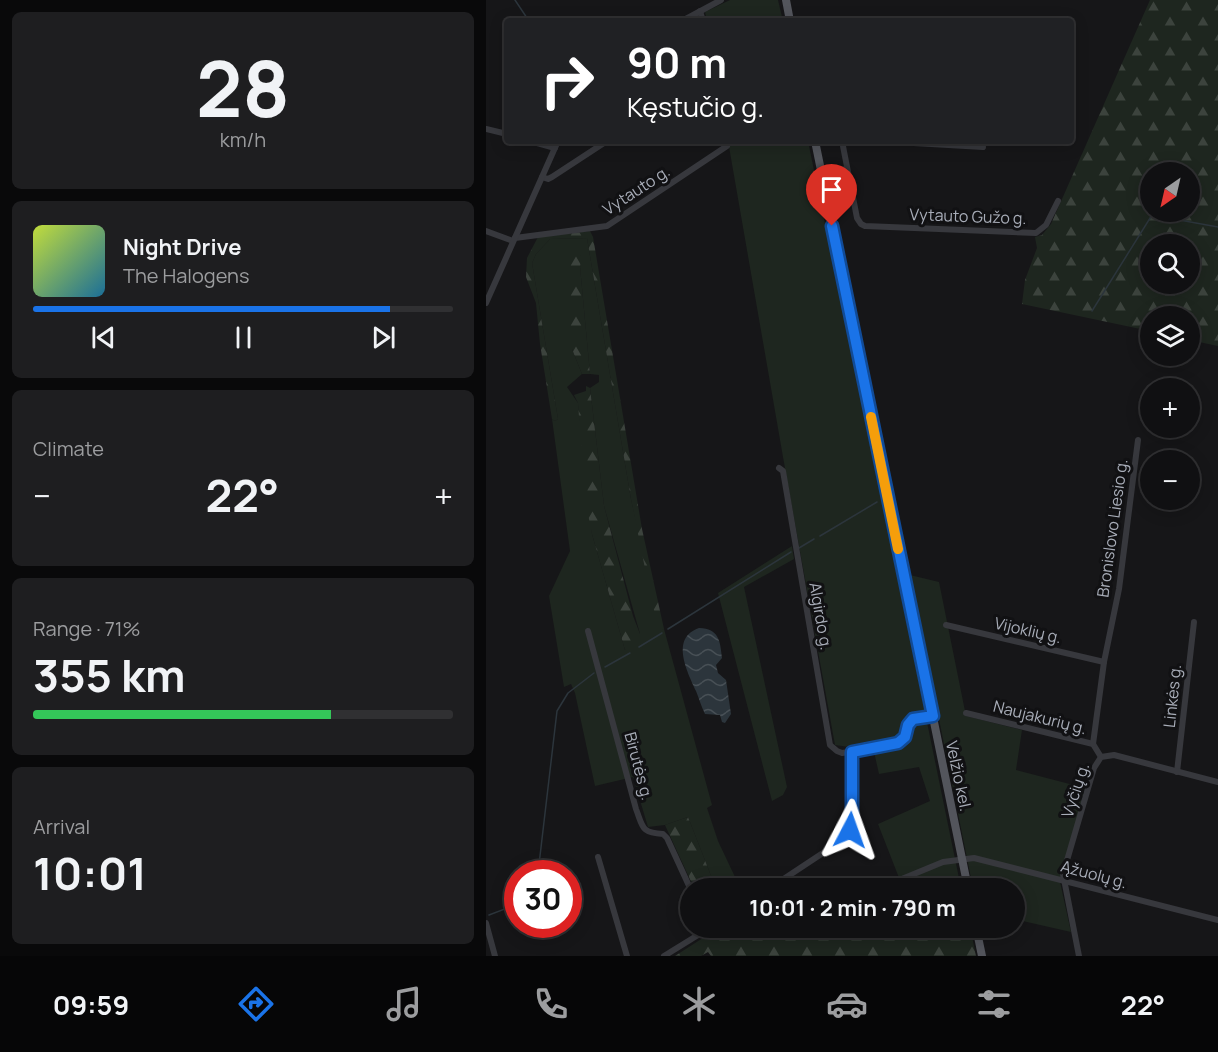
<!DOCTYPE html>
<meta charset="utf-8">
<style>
:root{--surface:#101012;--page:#1e1e20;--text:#f1f3f6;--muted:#9c9d9f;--line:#303032;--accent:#1a73e8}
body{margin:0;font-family:Manrope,sans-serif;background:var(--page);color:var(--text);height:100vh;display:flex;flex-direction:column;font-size:22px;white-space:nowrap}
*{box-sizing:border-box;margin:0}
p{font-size:20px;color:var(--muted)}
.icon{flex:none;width:33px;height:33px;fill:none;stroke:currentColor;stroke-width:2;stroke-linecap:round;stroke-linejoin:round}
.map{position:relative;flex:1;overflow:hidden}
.side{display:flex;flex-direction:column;gap:12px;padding:12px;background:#09090a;width:486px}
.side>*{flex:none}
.banner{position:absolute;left:18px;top:18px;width:570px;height:126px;border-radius:6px;box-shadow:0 3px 15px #0003,0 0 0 2px var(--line);background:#202124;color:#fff;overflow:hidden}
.needle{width:39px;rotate:214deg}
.buttons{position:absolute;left:654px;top:162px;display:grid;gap:12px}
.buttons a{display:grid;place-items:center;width:60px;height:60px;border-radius:50%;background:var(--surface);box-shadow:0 3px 15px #0003,0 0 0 2px var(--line);font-size:30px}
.speed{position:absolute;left:18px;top:860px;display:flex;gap:12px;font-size:30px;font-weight:700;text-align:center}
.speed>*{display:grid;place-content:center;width:78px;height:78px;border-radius:50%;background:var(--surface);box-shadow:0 3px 15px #0003,0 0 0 2px var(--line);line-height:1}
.speed .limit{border:9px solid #d22;background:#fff;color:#111}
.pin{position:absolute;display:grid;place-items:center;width:51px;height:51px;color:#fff;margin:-62px -26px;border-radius:50% 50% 50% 0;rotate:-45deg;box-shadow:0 0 6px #0007}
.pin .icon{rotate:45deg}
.me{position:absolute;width:66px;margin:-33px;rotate:4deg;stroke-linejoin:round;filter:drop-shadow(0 0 4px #0008)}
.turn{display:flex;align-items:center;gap:21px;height:126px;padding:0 24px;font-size:27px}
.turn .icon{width:78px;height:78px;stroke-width:2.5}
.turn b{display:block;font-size:42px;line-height:51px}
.big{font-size:45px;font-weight:700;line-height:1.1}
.side .card{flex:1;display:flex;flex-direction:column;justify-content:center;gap:9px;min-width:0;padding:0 21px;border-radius:9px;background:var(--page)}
.side .dial{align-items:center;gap:0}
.dial b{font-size:78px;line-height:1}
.song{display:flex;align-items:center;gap:18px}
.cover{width:72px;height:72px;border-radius:9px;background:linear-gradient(135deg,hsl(70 70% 55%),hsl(200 70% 35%))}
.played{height:6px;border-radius:3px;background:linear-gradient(90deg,var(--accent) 85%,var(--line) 85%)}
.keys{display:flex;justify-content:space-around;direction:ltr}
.heat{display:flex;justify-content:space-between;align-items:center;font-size:33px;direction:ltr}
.charge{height:9px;border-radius:4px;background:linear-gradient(90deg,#34c759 71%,var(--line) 0)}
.trip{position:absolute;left:194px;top:878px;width:345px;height:60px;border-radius:30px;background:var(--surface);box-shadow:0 3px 15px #0003,0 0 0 2px var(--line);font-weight:700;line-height:60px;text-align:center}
.menu{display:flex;height:96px;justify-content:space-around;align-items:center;background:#060607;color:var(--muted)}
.menu .icon{width:42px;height:42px}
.menu .selected{color:var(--accent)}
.menu b{font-size:27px;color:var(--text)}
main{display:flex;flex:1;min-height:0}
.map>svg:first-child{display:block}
</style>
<main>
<section class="side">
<div class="card dial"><b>28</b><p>km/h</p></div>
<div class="card">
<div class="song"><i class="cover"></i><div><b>Night Drive</b><p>The Halogens</p></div></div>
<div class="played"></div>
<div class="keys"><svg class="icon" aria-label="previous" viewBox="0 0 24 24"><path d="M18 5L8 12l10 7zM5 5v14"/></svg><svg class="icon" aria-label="pause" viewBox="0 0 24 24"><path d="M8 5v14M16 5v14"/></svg><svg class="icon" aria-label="next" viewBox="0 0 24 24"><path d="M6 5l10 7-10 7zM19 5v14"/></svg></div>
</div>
<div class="card"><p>Climate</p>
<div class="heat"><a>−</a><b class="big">22°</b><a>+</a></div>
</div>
<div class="card"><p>Range · 71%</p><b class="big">355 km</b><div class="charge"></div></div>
<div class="card"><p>Arrival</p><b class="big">10:01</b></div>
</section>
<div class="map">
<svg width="732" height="956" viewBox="0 0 732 956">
<defs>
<pattern id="forest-firs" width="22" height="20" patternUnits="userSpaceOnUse" patternTransform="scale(1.5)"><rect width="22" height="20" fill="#1e261f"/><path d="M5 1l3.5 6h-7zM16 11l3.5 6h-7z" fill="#3c433d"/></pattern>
<pattern id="water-waves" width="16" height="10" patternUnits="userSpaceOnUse" patternTransform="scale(1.5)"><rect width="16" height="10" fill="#2c353c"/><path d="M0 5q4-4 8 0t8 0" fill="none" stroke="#485056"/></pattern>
</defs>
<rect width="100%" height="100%" fill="#161618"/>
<g fill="#1e261f" fill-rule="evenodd">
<path d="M244,0H292L297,21H221L219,12Z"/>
<path d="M242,141H322L475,888L443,883L437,888H417L392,824L444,801L433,767L393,774L386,743L363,747L349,745L297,457Z"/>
<path d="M101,238L145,499L175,630L178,629L226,805L221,808L232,841L249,877L229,886L202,817L179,825L162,827L147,777L109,786L89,693L85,684L78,687L63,596L84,551L66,419L69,421L72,419L46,263L50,254L64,239ZM95,254L94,267L104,374L113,375V382L104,388L118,506L154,634L139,650L106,534L92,403L81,387L96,374L86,349Z"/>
<path d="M306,546L308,559L258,587L301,787L297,795L286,801L232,593Z"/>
<path d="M424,575L453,582L480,716L536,730L530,770L599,788L574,882L585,932L528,919V888H487Z"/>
</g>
<g fill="url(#forest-firs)" fill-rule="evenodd">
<path d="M664,0H732V346L704,340V316H664V331L536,304L539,280L551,248L549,237L556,235L565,224ZM704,172V212H664V172ZM704,244V284H664V244Z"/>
<path d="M104,231L107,237L156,529L178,629L174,631L166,603L145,499L101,238L64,239L50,254L46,263L72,419L69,421L66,419L54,344L50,303L40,277L41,258L52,237Z"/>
<path d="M92,253L96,257L94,267L104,374H96L86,349L78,268Z"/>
<path d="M100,386L104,388L118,506L147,616L154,634L159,639L139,650L106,534L99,499L92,403L88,395L100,391Z"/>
<path d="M202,817L229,886L249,877L255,888H208L179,825Z"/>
<path d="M234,927H484L490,956H225L222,952L215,956H189Z"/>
</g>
<path fill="url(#water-waves)" d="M213,628C233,629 234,640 236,658L230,665L232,673L240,680L245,714L239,723L236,722L234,715L219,714C215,706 213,698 210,691C201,671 184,638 213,628Z"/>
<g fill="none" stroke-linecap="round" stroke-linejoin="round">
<g stroke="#2c353c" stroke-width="1.5">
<path d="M29,0L43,21"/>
<path d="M606,311L666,215L732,227"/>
<path d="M334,536L391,502"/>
<path d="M313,548L328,539"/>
<path d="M182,629L305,552"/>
<path d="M153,647L176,633"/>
<path d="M119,667L144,653"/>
<path d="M52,873L71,711L82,693L108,673"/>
<path d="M3,915L32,904"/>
</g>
<g stroke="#37383d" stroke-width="6">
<path d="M214,11L217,21"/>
<path d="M196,21L235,0"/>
<path d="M0,129L21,134"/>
<path d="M44,141L69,148"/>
<path d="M356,141L371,218L375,224L379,226L550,233L560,225L572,201"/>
<path d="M393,141L497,147"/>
<path d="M335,173L360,169"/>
<path d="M56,177L62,179L66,177L121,141"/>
<path d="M0,231L27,241"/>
<path d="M29,238L121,226L241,146"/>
<path d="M0,303L72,141"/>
<path d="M293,468L297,471L344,745L351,751L356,753L409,745L416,741L427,719L447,716"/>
<path d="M460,625L618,662"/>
<path d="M102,631L150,809C157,827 155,833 177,834L181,838L204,888"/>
<path d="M480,713L607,744L615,757"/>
<path d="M607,744L618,662L633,589L652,440"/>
<path d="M691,772L708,622"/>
<path d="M112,857L141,956"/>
<path d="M284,888L355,841L361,835L366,825V752"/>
<path d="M394,888L457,862L488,858L732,920"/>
<path d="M0,923L9,956"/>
<path d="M178,956L225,927"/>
<path d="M593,956L577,874L608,768L615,757L628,755L732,782"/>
</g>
<g stroke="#53555c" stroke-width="8">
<path d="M300,0L304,21"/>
<path d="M329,141L482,888"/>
<path d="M490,927L496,956"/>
</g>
</g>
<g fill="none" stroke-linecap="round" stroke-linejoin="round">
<defs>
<path id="route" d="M346,226L447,716L427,719L422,725L419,737L412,743L366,752V819L364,830"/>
</defs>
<use href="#route" stroke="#114b97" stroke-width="15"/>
<use href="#route" stroke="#1a73e8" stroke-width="10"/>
<path stroke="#f59e0b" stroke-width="10" d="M385,417L412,549"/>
</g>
<g text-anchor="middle" stroke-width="6" stroke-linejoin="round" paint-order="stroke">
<g font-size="16" fill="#a8adb8" stroke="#111113">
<text transform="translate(150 190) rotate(-33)" y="6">Vytauto g.</text>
<text transform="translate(482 216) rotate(2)" y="6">Vytauto Gužo g.</text>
<text transform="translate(626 528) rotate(-82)" y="6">Bronislovo Liesio g.</text>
<text transform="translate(335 616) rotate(80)" y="6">Algirdo g.</text>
<text transform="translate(542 630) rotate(13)" y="6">Vijoklių g.</text>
<text transform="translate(686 696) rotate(-84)" y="6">Linkės g.</text>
<text transform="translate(554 717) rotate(14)" y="6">Naujakurių g.</text>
<text transform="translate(153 766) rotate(75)" y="6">Birutės g.</text>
<text transform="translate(473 776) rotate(78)" y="6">Velžio kel.</text>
<text transform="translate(589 790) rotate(-72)" y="6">Vyčių g.</text>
<text transform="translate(608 874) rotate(15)" y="6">Ąžuolų g.</text>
</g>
</g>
</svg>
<div class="buttons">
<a><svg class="needle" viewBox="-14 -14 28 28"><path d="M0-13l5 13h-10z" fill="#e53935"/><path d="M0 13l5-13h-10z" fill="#9c9d9f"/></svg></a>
<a><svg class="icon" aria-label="search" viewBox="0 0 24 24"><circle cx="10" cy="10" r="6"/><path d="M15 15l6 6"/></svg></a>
<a><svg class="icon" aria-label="layers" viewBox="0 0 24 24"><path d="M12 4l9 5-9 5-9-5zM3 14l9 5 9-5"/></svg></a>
<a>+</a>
<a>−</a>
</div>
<div class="speed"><div class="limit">30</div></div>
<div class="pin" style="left:346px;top:226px;background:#d93025"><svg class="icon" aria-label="arrive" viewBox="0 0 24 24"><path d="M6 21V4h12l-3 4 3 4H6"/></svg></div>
<svg class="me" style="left:364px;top:830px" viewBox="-20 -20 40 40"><path d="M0-17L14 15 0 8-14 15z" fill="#1a73e8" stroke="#fff" stroke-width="4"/></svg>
<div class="trip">10:01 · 2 min · 790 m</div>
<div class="banner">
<div class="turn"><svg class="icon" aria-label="right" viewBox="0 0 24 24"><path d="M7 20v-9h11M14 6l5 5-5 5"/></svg><div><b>90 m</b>Kęstučio g.</div></div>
</div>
</div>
</main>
<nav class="menu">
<b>09:59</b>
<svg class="icon selected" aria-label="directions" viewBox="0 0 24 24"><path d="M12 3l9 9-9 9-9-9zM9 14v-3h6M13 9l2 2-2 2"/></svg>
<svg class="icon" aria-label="music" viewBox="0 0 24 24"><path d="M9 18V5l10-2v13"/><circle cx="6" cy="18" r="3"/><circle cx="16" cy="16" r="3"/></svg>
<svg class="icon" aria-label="phone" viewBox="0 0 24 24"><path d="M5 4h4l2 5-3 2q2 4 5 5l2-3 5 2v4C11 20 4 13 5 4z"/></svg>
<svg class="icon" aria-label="climate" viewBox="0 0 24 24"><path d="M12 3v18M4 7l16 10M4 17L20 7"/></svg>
<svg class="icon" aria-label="car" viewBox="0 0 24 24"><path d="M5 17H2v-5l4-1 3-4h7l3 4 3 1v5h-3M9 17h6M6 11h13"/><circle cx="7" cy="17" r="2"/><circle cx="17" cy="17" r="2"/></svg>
<svg class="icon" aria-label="filters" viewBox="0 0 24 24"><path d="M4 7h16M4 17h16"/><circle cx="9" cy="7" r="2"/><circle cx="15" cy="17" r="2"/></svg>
<b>22°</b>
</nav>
